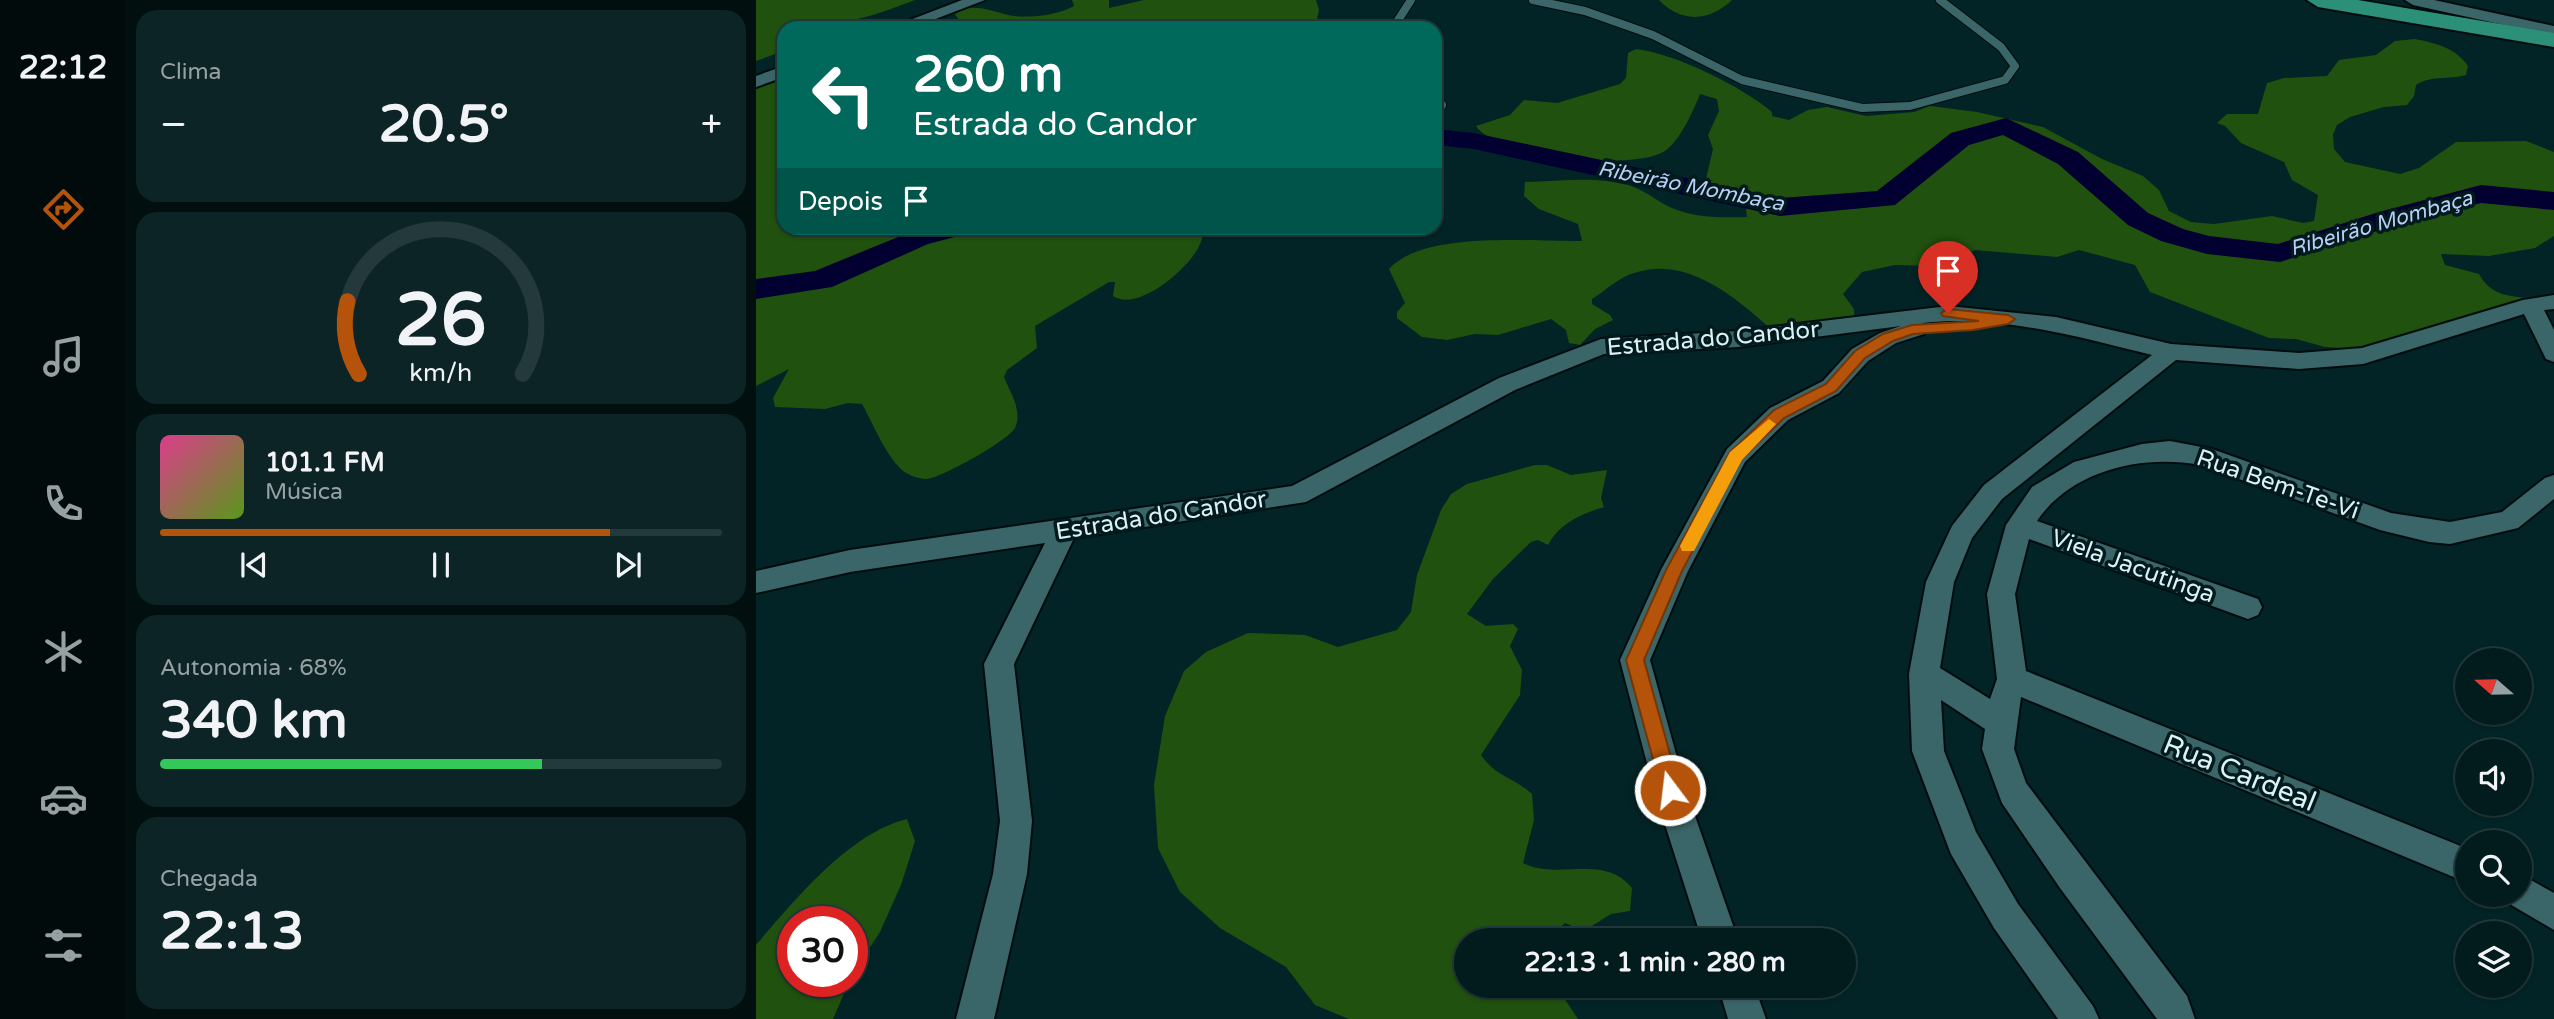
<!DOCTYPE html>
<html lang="pt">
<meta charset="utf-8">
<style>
:root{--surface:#021b1c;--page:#0c2425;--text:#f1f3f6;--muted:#96a1a3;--line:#23393b;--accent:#b45309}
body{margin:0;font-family:"Varela Round",sans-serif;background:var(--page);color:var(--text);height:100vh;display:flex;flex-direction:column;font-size:26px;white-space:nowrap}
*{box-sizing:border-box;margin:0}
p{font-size:23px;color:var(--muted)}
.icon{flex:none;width:38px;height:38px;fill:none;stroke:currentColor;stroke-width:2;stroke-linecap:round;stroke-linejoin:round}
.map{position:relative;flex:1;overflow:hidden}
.sheet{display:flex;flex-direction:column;gap:10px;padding:10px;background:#010f0f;width:630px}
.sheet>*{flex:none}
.top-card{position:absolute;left:21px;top:21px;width:665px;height:214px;border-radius:21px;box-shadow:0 2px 5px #0004,0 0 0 2px var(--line);background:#00695c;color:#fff;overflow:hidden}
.needle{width:46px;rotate:290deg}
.controls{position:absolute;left:1699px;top:648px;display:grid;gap:14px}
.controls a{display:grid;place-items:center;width:77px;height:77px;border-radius:50%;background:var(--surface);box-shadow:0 2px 5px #0004,0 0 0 2px var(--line);font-size:35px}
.speed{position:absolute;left:21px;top:906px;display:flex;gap:14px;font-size:35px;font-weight:700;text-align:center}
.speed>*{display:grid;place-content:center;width:91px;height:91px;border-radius:50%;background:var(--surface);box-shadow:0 2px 5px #0004,0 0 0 2px var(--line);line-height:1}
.speed .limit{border:10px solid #d22;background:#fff;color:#111}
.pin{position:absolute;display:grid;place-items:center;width:60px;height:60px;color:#fff;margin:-72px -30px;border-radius:50% 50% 50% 0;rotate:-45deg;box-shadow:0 0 7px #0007}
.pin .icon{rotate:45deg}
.me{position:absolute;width:77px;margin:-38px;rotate:345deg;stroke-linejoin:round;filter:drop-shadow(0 0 5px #0008)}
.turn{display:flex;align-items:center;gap:24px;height:147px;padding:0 21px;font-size:32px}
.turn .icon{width:91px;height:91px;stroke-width:2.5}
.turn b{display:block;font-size:49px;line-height:60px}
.then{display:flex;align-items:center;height:66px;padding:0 21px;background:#0003;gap:14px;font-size:26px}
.big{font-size:52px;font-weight:800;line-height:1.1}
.sheet .widget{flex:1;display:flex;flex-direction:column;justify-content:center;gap:10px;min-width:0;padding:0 24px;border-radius:21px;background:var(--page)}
.sheet .dial{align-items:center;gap:0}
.dial svg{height:182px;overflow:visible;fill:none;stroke:var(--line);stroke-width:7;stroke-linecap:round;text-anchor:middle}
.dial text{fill:var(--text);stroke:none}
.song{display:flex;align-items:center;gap:21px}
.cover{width:84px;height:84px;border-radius:10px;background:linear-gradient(135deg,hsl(330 70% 55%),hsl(90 70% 35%))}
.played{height:7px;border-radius:4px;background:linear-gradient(90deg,var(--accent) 80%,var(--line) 80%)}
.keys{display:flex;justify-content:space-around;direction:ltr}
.heat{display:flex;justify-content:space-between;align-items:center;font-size:38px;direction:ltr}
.charge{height:10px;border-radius:5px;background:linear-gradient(90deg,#34c759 68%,var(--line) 0)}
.trip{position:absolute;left:698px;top:928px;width:402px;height:70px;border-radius:35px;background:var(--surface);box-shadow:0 2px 5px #0004,0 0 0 2px var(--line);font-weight:800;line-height:70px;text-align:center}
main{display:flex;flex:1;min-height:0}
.menu{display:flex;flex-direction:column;width:126px;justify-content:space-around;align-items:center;background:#010b0b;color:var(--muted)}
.menu .icon{width:49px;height:49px}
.menu .current{color:var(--accent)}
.menu b{font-size:32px;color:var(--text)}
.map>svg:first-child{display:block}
</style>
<main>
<nav class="menu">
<b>22:12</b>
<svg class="icon current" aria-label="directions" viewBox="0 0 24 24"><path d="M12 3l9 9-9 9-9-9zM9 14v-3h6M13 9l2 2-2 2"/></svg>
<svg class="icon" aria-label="music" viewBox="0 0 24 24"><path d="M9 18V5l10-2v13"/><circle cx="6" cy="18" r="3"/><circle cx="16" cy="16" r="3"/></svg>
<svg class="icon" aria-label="phone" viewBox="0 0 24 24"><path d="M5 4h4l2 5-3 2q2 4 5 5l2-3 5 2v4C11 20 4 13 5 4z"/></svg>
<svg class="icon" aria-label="climate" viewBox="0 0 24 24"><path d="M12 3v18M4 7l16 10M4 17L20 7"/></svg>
<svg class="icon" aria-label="car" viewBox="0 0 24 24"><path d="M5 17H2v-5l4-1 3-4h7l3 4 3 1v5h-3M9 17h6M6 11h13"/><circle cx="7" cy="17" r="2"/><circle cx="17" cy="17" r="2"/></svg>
<svg class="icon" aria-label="filters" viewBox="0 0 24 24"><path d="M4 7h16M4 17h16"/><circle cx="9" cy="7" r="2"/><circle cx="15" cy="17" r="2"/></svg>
</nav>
<section class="sheet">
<div class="widget"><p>Clima</p>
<div class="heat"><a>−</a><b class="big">20.5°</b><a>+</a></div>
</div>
<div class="widget dial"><svg viewBox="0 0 100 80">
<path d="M14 69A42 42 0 1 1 86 69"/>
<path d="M14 69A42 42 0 0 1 9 37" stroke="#b45309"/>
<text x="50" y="56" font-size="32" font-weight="700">26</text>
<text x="50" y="72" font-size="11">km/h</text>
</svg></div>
<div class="widget">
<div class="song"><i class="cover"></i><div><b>101.1 FM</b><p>Música</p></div></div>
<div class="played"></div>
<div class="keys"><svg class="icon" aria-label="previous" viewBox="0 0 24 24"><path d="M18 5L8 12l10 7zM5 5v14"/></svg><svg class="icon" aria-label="pause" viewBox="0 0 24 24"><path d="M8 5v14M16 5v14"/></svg><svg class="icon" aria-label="next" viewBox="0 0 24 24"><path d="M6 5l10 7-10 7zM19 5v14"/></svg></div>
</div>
<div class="widget"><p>Autonomia · 68%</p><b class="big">340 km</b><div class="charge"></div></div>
<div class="widget"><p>Chegada</p><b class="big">22:13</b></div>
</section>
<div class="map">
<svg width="1798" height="1019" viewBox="0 0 1798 1019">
<rect width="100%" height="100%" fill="#022426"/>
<g fill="#21510e">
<path d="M0,0H159C113,18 78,28 28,28V51L0,61Z"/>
<path d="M316,0H353V8L388,0H560L563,10L559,28H198L205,23L199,14C214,0 240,13 258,16C276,18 302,15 318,6Z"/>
<path d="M903,0H976C953,22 925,23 903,0Z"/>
<path d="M1659,39C1679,43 1700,48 1712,66L1710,75C1692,80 1675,75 1660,85L1658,96L1651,105L1628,107L1594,117L1581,125L1577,135L1578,149L1589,162L1644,174L1663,168L1700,142L1770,141L1798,152V236L1779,248L1733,256L1685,254L1689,265L1723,274C1736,298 1757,296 1781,299L1784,303L1720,331L1604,349L1569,347L1540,339L1513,338L1394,292L1379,265L1323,250L1301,257L1219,250L1181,266L1139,265L1106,272L1087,294L1098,309V317L1016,330C979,297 931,255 878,273C863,277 849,291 836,299V304L854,315L857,320L839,329L824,345L813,343L810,330L795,319L742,335L719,334L691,340L666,337L641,318V312L649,303L633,269C668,230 777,242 826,241L822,224L783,209L768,196L769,182C803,182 835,176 867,184C883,187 893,195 906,203C931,218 963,218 991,217L989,202L948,187L957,149L952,135L963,111L961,99L944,94C938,110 923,142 909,151C877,172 739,156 720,126L754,115L768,100L801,103L864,84L870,78L872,53L880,49C920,54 985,86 1016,112V116L1033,120L1052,110L1071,107L1110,116L1158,112L1174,106L1221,112L1287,127L1346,159L1387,176L1403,190L1413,211L1435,222L1458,224L1516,216L1547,223L1558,221L1562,195L1536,180L1528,162L1485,143L1469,126L1461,123L1471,114H1502L1511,83L1528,78L1571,76L1583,60L1620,55L1639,41Z"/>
<path d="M28,71V228H448C447,233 446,239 444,244C435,267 382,313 357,296L359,282H353L279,326L281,348L251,370L248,377C254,392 267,411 259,428C253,440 184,479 170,479C166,479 158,477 154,475C134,467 117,423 106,404L92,403L69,409L19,407L17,398L33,369L0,386V82Z"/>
<path d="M779,465H791L815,475L851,470L845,498L848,507C825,514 804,523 792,545L782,540L775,542L737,579L711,614L730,626L757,624L762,629L754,646L766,670L764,695L725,755C741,778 756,776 776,794L778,820L767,863C803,881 847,853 876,888L874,911L855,914L828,931L809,923L803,928L800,940H710V985H805L810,1001L822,1019H593L559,1005L530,967L464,928L424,892L402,848L398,785L409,716L428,671L450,652L492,633L549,635L582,647L641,630L655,612L661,575L685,510L695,494L711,484Z"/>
<path d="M151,819L159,841L145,885L124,932L96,975V922H37V982H93L77,1019H0V945C38,901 93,833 151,819Z"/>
</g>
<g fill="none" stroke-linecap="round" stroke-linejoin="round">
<g fill="#010030" fill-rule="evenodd">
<path d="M1250,118L1322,152L1392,213L1427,229L1453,236L1522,244L1623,212L1725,185L1798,192V210L1725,203L1643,224L1524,262L1451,254L1405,241L1372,225L1302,164L1247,135L1213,145L1139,205L1024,216L718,149L679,145V129L718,133L1024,198L1121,191L1195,133Z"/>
<path d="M164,228H215L210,234L172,244L76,287L0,299V279L59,271Z"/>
</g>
<defs>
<g id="service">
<path d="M777,0L829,11L897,35L986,80L1106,108L1154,106L1249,80L1259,66L1245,47L1184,0"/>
<path d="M637,28L655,0"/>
<path d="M679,105H686"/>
</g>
<g id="minor">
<path d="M206,0H229L156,28H133Z"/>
<path d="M1649,0H1678L1798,26V36L1657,5Z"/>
<path d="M28,66V77L0,87V76Z"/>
<path d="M1798,295V309L1788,310L1798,330V362L1790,359L1768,314L1607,364L1543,369L1420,360L1246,499L1216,538L1198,582L1184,668L1234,699L1241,679L1231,594L1250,525L1276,487L1318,462L1386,444L1414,441L1456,449L1635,513L1694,522L1746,512L1789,478L1798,475V499L1762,528L1694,544L1673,542L1624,530L1444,465C1387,454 1315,470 1281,521L1502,599L1506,607L1502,615L1492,619L1273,539L1259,594L1270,671L1712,849V883L1265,697L1258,749L1270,783L1431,996L1439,1019H1401L1304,888L1246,803L1226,749L1229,729L1185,700L1188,751L1220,832L1262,904L1337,1006L1343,1019H1302L1238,928L1195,854L1156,751L1153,674L1170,582L1196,526L1228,485L1396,355C1322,337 1243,314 1167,323L1171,329L1168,334L1140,343L1112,361L1083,393L1032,420L989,462L932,571L894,660L930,790L982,940H946L898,790L864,660L905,570L971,449L1014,408L1067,381L1096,349L1124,333L1145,326L982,347L848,354L759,390L550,502L318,538L258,664L276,821L271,874L238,1019H200L237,874L244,821L228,664L289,543L94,572L0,593V571L94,550L536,486L743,378L845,339L982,331L1192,306L1300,317L1415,344L1543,353L1606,348L1767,300Z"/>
<path d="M1764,874L1798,893V930L1752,903L1748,894H1764Z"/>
<path d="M962,985H998L1010,1019H972Z"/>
</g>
<path id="trunk" d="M1551,0H1602L1798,33V47L1562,7Z"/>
</defs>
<use href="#service" stroke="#000c0d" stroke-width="10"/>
<use href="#minor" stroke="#000c0d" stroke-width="4"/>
<use href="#trunk" stroke="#000c0d" stroke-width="4"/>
<use href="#service" stroke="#3b6669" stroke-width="8"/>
<use href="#minor" fill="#3b6669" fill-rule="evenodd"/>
<use href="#trunk" fill="#2c9078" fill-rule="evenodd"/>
</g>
<path fill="#b45309" stroke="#753606" stroke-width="2" d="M1192,309L1252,315L1259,319L1252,324L1217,330L1157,334L1137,341L1109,358L1080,391L1028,418L985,460L926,571L888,660L924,790L921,796L914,799L907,796L870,660L910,570L974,452L1018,410L1070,384L1099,351L1127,334L1156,325L1223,321L1187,316L1185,313Z"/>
<path fill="#f59e0b" d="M1013,419L1020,424L986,460L938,551H926L924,546L974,452Z"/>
<g text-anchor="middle" stroke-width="7" stroke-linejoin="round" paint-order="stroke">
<g font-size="21" font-style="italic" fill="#bacdf6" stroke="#001a1d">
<text transform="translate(935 186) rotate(11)" y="7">Ribeirão Mombaça</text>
<text transform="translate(1625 223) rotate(-16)" y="7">Ribeirão Mombaça</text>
</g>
<g font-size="24" fill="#dbf1f3" stroke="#001a1d">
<text transform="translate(957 338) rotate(-5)" y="8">Estrada do Candor</text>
<text transform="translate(1522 484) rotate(19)" y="8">Rua Bem-Te-Vi</text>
<text transform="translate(405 515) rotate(-9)" y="8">Estrada do Candor</text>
<text transform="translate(1377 566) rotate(20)" y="8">Viela Jacutinga</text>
</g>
<g font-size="28" fill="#dbf1f3" stroke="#001a1d">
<text transform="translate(1484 772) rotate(22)" y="10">Rua Cardeal</text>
</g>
</g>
</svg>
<div class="controls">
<a><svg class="needle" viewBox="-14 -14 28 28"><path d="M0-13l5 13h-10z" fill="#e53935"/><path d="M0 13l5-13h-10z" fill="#96a1a3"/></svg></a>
<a><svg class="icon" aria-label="sound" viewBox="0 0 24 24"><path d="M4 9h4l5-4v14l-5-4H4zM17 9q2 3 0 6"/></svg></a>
<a><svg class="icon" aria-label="search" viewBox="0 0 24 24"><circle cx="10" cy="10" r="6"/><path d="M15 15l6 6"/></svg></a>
<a><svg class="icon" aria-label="layers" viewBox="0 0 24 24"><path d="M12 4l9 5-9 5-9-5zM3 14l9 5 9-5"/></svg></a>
</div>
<div class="speed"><div class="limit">30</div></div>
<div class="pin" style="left:1192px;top:313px;background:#d93025"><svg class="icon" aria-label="arrive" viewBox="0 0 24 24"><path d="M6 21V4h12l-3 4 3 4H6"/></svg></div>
<svg class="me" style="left:914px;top:790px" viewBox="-20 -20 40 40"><circle r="17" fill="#b45309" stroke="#fff" stroke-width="3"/><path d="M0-11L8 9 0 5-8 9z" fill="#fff"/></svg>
<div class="trip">22:13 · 1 min · 280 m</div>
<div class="top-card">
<div class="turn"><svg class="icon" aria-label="left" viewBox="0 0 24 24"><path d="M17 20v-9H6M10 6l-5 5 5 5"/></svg><div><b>260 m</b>Estrada do Candor</div></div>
<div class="then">Depois<svg class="icon" aria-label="arrive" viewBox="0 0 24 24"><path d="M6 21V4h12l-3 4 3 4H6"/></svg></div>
</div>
</div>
</main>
